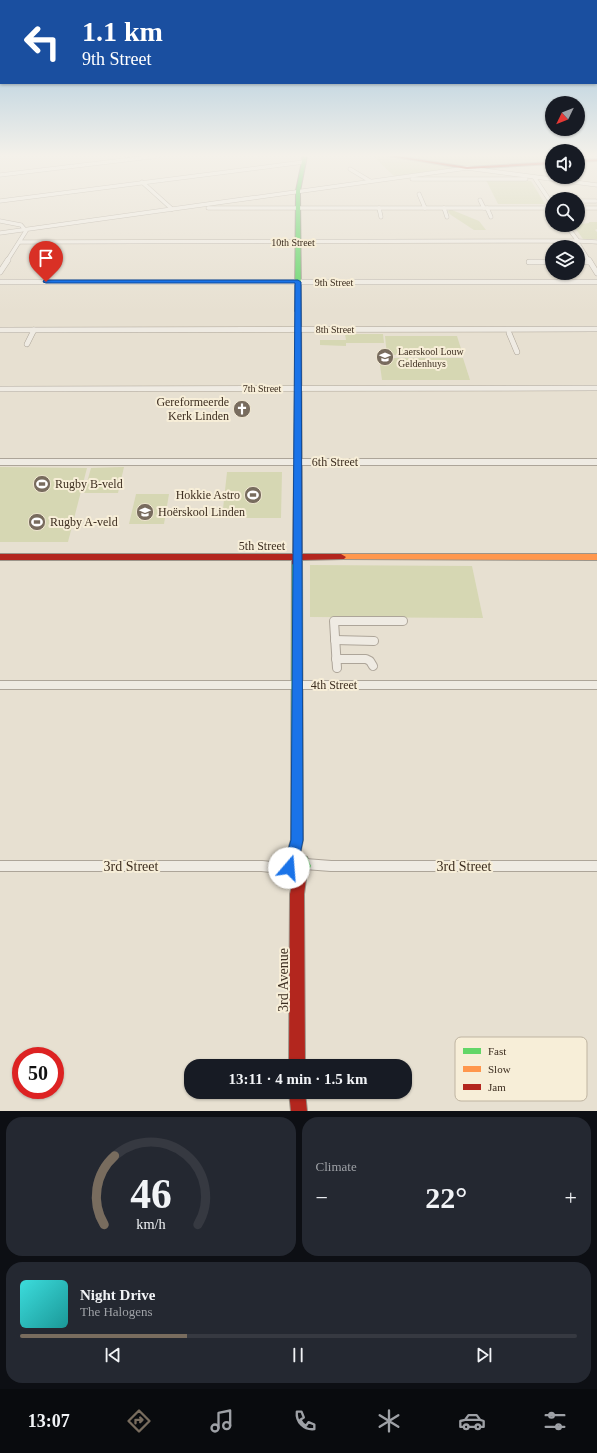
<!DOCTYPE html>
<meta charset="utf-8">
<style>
:root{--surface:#171b24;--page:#242831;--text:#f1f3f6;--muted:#9ea1a6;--line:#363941;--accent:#786c5e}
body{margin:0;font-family:Georgia,serif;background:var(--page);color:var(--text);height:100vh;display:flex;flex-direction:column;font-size:15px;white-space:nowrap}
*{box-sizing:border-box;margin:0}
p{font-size:13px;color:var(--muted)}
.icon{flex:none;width:22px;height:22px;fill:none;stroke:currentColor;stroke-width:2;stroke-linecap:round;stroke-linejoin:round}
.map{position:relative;height:1111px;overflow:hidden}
.sheet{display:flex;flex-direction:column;gap:6px;padding:6px;background:#0d0f14;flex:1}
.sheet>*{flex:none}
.guide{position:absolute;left:0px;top:0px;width:597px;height:84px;box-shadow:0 1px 3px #0004;background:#1a4fa0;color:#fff;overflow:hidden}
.needle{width:26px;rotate:227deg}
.tools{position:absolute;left:545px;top:96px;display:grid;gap:8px}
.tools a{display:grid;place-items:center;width:40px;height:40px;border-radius:50%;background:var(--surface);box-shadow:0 1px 3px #0004;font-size:20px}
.speed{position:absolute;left:12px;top:1047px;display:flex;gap:8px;font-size:20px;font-weight:700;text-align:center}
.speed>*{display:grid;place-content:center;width:52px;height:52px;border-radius:50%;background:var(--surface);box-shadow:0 1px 3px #0004;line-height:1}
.speed .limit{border:6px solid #d22;background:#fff;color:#111}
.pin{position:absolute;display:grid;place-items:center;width:34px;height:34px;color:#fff;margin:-41px -17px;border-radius:50% 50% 50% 0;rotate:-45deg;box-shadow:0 0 4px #0007}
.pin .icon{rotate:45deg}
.me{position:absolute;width:44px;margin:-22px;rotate:18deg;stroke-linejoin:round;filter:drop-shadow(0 0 3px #0008)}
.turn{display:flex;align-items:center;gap:14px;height:84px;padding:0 16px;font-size:18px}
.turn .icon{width:52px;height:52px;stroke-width:2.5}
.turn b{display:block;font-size:28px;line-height:34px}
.big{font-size:30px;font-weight:700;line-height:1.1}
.sheet .widget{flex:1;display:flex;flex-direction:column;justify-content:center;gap:6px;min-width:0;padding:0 14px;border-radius:16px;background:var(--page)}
.sheet .dial{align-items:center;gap:0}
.dial svg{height:104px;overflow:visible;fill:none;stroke:var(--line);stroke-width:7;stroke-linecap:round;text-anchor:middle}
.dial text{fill:var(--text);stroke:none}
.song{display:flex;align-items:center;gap:12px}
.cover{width:48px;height:48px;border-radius:6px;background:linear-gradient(135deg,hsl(180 70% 55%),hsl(180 70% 35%))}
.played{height:4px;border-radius:2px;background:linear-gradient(90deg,var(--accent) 30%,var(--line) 30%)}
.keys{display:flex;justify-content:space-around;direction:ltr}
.heat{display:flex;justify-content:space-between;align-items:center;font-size:22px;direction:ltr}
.sheet .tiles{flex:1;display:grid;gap:6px;grid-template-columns:1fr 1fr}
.widget:last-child{grid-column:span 2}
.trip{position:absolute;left:184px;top:1059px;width:228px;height:40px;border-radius:16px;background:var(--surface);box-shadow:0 1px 3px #0004;font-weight:700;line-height:40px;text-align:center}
.dock{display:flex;height:64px;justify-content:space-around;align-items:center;background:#090b0e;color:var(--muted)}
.dock .icon{width:28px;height:28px}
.dock .selected{color:var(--accent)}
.dock b{font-size:18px;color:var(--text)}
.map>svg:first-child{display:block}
</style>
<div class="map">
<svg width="597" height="1111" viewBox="0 0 597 1111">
<rect width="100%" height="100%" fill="#e7e0d1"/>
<g fill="#d6d7b3">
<path d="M373,156H385L460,168L394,176Z"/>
<path d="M395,156H552V162L466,167Z"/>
<path d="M486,180L531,181L545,204H498Z"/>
<path d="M449,210H452L479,221L486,230H474L451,215L448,212Z"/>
<path d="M589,222H597V229L595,230L597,232V239H583L573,225L589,223Z"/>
<path d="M345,334H383L384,343H346V346L320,345V340H346Z"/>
<path d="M385,336H457L463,355H387Z"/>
<path d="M379,358H463L470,380H382Z"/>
<path d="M0,467L87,468L68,542H0Z"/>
<path d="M124,467L118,493H84L91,468Z"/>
<path d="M227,472H282L281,518H222Z"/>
<path d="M136,494H169L164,524H129Z"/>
<path d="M310,565L472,566L483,618L310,617Z"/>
</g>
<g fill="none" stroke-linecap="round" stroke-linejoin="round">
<defs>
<g id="street-far4">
<path d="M350,169L370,181"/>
<path d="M0,175L158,156"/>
<path d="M534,177L552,204"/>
<path d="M412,179H526"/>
<path d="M142,182L172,209"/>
<path d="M419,194L425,208"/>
<path d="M480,200L484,208"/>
<path d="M0,201L304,162"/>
<path d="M578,201H596"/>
<path d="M208,208H550"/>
<path d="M379,208L381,217"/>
<path d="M444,208L447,217"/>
<path d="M487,208L491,217"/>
<path d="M578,208H597"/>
<path d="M0,221L21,225L26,231L7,261"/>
<path d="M566,225L578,241"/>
<path d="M0,233L467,168L597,185"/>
<path d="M579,241L597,242"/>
<path d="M20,242L575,241"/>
<path d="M576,243L579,245L589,261"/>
</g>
<g id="street-far3">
<path d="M589,260L597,273"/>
<path d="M529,262H552"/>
<path d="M578,262H590"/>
<path d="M0,272L8,260"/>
<path d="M0,282H597"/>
<path d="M0,330L597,329"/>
<path d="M509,333L517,352"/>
<path d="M27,344L34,330"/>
<path d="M0,389L597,388"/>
</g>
<path id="street-far2" d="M0,462H597"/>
<g id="street-far1">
<path d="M335,640L374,641"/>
<path d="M336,659H366L370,661L373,666"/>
<path d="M337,668L334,621H403"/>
<path d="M0,685H597"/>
</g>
<g id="street">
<path d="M305,864L331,866H597"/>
<path d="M0,866H262L289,869"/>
</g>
<g id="fast">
<path d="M303,156H307L300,191L301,311L298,313L295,311L296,191Z"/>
<path d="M297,561L302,564L303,840L300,854L307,857L311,866L307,875L297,879L287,875L283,866L291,840L292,564ZM297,863L298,866L297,868L296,866Z"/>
</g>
<path id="slow" d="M341,554H597V560L338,559L336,557Z"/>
<g id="jam">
<path d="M389,156H396L467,167L552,162V164L467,169Z"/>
<path d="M597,159V161L578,162V160Z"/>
<path d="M296,310L301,311L302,554H341L346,557L344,559L302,560V564L297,567L292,564V560H0V554H293Z"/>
<path d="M301,867L306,868L307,872L304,894L305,1066H289L290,894L296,868Z"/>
<path d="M289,1092H305L307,1111H291Z"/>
</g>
</defs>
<use href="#street-far4" stroke="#ada599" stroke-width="4.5"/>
<use href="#street-far3" stroke="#ada599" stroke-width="6"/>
<use href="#street-far2" stroke="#ada599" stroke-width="8"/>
<use href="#street-far1" stroke="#ada599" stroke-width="10"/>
<use href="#street" stroke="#ada599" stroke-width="12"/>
<use href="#fast" stroke="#9c958a" stroke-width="2"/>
<use href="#slow" stroke="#9c958a" stroke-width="2"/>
<use href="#jam" stroke="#9c958a" stroke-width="2"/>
<use href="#street-far4" stroke="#efebe3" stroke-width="3.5"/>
<use href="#street-far3" stroke="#efebe3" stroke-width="5"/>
<use href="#street-far2" stroke="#efebe3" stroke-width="6"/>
<use href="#street-far1" stroke="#efebe3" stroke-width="8"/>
<use href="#street" stroke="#efebe3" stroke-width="10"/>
<use href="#fast" fill="#63d668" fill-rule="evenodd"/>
<use href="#slow" fill="#ff974d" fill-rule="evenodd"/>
<use href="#jam" fill="#b3261e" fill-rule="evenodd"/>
</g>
<linearGradient id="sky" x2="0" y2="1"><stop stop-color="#96bed9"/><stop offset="0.5" stop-color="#f4f1ea"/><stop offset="1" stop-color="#f4f1ea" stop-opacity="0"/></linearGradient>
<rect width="597" height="311" fill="url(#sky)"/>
<path fill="#1a73e8" stroke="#114b97" d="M44,280H298L301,282L303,840L299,859L293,872L289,874L284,872L282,865L286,857L291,840L295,283H46L43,282Z"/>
<defs>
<symbol id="school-disc" viewBox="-11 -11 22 22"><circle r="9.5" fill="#786c5e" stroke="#f7eed8"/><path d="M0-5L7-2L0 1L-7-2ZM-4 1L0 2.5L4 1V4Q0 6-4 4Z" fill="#fff"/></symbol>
<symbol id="church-disc" viewBox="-11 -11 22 22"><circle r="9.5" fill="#786c5e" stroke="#f7eed8"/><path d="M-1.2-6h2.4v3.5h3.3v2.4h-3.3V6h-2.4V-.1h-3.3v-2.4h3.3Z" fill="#fff"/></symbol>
<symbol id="stadium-disc" viewBox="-11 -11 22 22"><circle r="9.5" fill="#786c5e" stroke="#f7eed8"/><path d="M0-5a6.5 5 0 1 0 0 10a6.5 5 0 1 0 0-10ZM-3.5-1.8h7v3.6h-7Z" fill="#fff"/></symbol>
</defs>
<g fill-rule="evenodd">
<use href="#school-disc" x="375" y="347" width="20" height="20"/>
<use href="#church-disc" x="232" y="399" width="20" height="20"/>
<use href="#stadium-disc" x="32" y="474" width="20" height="20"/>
<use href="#stadium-disc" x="243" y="485" width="20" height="20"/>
<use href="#school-disc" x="135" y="502" width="20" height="20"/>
<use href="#stadium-disc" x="27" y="512" width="20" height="20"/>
</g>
<g text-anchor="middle" stroke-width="4" stroke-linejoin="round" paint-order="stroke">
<g font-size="10" fill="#3d2e20" stroke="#f7eed8">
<text x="293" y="246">10th Street</text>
<text x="334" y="286">9th Street</text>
<text x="335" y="333">8th Street</text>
<text x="262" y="392">7th Street</text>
</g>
<g font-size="10" fill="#3d2e20" stroke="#f7eed8" text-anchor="start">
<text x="398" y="355">Laerskool Louw<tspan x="398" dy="12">Geldenhuys</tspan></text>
</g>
<g font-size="12" fill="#3d2e20" stroke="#f7eed8" text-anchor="start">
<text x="229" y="406" text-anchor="end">Gereformeerde<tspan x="229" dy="14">Kerk Linden</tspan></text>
<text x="55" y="488">Rugby B-veld</text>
<text x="240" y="499" text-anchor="end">Hokkie Astro</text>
<text x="158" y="516">Hoërskool Linden</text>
<text x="50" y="526">Rugby A-veld</text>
</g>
<g font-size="12" fill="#3d2e20" stroke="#f7eed8">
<text x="335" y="466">6th Street</text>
<text x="262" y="550">5th Street</text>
<text x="334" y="689">4th Street</text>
</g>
<g font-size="14" fill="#3d2e20" stroke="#f7eed8">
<text x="131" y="871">3rd Street</text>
<text x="464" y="871">3rd Street</text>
<text transform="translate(283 980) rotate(-90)" y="5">3rd Avenue</text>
</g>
</g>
<rect x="455" y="1037" width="132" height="64" rx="6" fill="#f7eed8" stroke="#bfb4a1" stroke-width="1"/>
<rect x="463" y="1048" width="18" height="6" fill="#63d668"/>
<rect x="463" y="1066" width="18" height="6" fill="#ff974d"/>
<rect x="463" y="1084" width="18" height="6" fill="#b3261e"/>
<g font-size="11" fill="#3d2e20">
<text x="488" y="1055">Fast</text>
<text x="488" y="1073">Slow</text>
<text x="488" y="1091">Jam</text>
</g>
</svg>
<div class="tools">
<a><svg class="needle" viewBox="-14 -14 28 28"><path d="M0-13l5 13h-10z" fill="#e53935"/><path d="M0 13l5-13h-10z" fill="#9ea1a6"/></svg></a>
<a><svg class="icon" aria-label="sound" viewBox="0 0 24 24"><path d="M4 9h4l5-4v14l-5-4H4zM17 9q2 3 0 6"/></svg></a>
<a><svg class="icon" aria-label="search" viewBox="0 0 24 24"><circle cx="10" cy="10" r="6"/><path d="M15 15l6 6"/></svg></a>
<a><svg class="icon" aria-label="layers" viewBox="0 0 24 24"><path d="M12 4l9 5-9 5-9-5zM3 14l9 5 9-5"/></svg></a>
</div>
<div class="speed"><div class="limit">50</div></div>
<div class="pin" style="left:46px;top:282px;background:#d93025"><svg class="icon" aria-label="arrive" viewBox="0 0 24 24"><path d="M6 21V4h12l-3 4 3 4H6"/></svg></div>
<svg class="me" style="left:289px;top:868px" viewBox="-20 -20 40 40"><circle r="19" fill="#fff"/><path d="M0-13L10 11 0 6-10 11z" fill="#1a73e8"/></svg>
<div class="trip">13:11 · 4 min · 1.5 km</div>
<div class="guide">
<div class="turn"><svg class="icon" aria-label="left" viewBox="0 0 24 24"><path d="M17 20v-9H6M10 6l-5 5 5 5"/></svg><div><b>1.1 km</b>9th Street</div></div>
</div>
</div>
<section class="sheet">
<div class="tiles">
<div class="widget dial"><svg viewBox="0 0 100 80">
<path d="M14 69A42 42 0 1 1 86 69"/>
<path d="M14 69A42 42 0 0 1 22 16" stroke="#786c5e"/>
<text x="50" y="56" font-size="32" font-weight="700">46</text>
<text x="50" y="72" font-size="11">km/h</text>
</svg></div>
<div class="widget"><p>Climate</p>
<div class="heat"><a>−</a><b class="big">22°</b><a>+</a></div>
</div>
<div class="widget">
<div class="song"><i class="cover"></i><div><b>Night Drive</b><p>The Halogens</p></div></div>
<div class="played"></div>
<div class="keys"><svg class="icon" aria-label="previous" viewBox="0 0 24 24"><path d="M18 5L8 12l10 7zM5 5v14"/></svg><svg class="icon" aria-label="pause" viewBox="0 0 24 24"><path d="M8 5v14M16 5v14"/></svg><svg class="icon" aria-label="next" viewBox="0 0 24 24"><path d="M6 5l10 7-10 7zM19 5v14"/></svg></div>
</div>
</div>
</section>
<nav class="dock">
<b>13:07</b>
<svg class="icon selected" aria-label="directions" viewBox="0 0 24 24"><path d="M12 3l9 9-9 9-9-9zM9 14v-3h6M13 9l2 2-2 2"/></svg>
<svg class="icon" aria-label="music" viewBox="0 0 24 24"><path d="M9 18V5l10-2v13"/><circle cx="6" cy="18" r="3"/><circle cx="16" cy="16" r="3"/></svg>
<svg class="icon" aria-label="phone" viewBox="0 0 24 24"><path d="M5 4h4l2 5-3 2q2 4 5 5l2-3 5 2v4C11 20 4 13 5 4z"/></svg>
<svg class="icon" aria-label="climate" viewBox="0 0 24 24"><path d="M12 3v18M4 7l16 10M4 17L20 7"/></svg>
<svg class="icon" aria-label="car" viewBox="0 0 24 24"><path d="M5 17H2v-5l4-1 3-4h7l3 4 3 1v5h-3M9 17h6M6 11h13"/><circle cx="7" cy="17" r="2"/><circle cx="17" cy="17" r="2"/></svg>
<svg class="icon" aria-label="filters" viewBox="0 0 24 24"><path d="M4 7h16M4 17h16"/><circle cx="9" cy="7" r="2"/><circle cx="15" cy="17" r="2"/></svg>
</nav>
